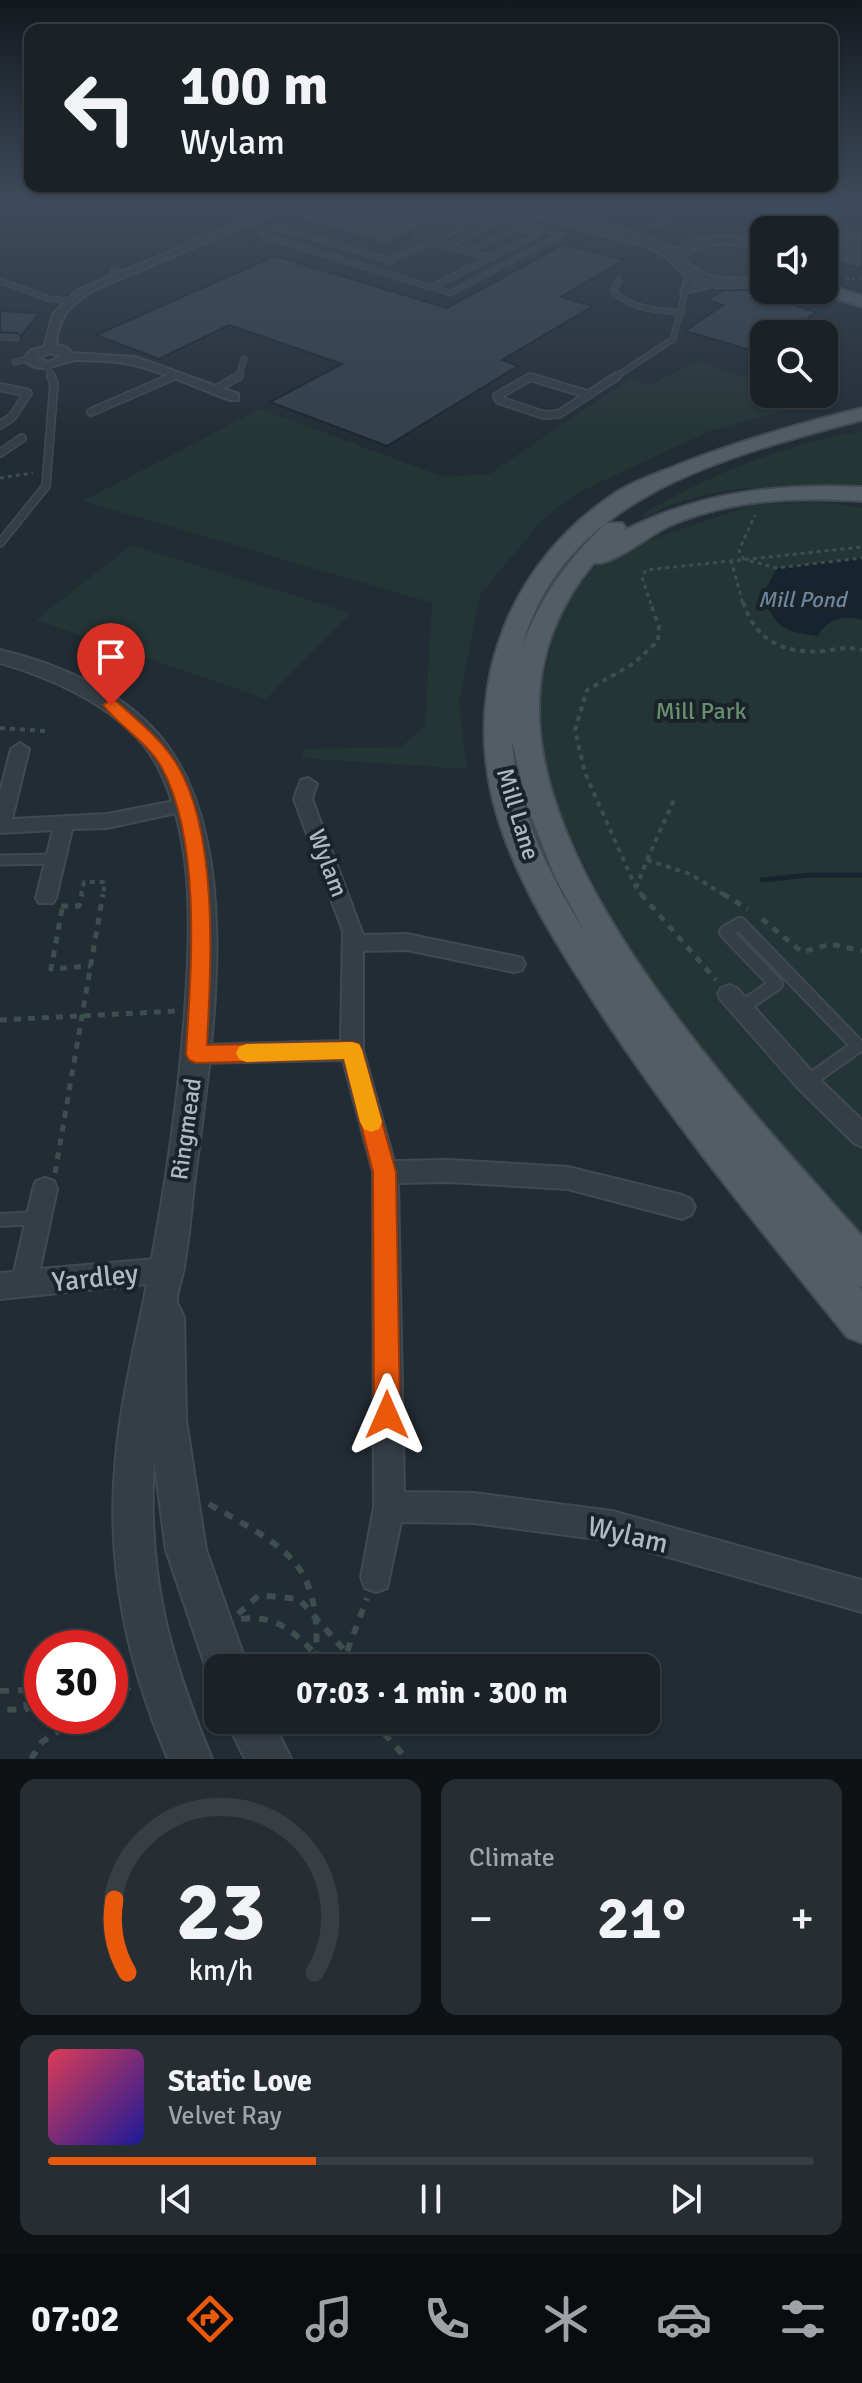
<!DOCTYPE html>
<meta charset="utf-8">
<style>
:root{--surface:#1a2127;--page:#272e33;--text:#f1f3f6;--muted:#9fa3a7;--line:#383e44;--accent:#ea580c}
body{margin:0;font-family:Signika,sans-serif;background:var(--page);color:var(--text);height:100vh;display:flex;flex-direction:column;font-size:30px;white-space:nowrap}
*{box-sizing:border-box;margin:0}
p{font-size:26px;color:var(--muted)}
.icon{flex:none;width:44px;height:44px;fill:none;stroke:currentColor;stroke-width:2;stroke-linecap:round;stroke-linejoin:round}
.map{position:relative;height:1759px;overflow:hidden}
.side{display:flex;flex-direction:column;gap:20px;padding:20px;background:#0e1215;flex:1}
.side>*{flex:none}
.guide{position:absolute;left:24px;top:24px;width:814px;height:168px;border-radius:16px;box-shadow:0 2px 6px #0004,0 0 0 2px var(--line);background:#1a2127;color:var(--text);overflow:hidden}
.fabs{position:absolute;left:750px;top:216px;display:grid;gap:16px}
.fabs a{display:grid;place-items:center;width:88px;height:88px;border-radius:16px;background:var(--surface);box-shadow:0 2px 6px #0004,0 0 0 2px var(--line);font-size:40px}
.speed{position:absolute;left:24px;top:1630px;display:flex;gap:16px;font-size:40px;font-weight:700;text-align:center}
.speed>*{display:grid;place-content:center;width:104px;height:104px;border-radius:50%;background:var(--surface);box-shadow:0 2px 6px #0004,0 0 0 2px var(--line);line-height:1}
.speed .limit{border:12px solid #d22;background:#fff;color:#111}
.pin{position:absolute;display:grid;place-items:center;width:68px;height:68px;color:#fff;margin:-82px -34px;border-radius:50% 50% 50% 0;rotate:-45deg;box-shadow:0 0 8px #0007}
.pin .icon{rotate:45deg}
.me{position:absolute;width:88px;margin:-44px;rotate:0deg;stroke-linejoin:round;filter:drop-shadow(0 0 6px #0008)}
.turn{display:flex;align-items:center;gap:28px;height:168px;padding:0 24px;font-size:36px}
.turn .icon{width:104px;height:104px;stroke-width:2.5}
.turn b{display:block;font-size:56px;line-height:68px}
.big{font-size:60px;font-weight:700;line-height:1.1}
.side .tile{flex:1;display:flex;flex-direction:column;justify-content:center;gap:12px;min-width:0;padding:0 28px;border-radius:16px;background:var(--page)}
.side .dial{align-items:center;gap:0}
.dial svg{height:208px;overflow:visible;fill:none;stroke:var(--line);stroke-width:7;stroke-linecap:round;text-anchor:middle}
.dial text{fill:var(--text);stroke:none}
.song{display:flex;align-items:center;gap:24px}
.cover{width:96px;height:96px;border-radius:12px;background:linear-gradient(135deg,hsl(350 70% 55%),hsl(240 70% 35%))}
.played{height:8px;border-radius:4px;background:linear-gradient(90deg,var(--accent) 35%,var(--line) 35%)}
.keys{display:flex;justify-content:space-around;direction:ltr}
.heat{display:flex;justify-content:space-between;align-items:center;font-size:44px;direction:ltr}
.side .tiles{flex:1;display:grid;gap:20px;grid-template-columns:1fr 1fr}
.tile:last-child{grid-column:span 2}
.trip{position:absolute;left:204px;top:1654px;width:456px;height:80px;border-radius:16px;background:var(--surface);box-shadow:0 2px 6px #0004,0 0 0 2px var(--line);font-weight:700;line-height:80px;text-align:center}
.menu{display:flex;height:128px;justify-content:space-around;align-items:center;background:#0a0d10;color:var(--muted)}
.menu .icon{width:56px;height:56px}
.menu .current{color:var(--accent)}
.menu b{font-size:36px;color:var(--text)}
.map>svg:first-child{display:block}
</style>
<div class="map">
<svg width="862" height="1759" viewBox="0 0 862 1759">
<rect width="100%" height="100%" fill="#222c34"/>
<g fill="#243535">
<path d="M740,244L764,248V278C734,279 701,285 684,255L685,251L703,245Z"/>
<path d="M697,361L764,383V394H794L815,402L710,431L577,493L543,519L480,595L459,702L467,769L302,758L304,749L401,747L425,725L432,603L83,501L260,409L444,477L489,474L630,379L651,385Z"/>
<path d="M862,431V489C791,484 708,482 644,518L640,516C708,474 783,445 862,431Z"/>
<path d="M822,502L862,508V1240L742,1101L629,955L554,803L536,707L561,609L603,556L752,505Z"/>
<path d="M131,545L351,613L266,699L36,620Z"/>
</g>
<path fill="#172430" d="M862,558V620C843,615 828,618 818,636C782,631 778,629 762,596L777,568Z"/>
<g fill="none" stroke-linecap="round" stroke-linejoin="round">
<path stroke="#172430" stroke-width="5" d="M762,880L810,875H862"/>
</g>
<g fill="#34404b" stroke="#1c242c" stroke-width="2">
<path d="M330,202H475L386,244L293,218Z"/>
<path d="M824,223L862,230V268L824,260Z"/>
<path d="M564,244L624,260L561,297L593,306L502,360L518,366L387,446L270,402L342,364L229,325L159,359L96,335L275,256L447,308Z"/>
<path d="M723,290H746L816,312L787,334H764V354L685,331L723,305L708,300Z"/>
<path d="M0,311L39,313L21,336L17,333L0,332Z"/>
</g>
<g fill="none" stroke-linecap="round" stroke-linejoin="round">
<defs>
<g id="service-far3">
<path d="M654,225L695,202"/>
<path d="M209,232L217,235"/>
<path d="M431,242L492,258"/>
<path d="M447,246L503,218"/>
<path d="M469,252L516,228L528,231"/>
<path d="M392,261L280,228L270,229L262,235L450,293L562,234L471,209L417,235L435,240"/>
<path d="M388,262L505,206"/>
<path d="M113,270L121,273"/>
<path d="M619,280L613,291C631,309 658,311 682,312"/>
<path d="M0,281L50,299L69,301"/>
<path d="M432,287L538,234"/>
<path d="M0,337L16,338"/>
<path d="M15,362L29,359"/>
<path d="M47,365L52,378"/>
<path d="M169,378L176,375"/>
<path d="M238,378L244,359"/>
<path d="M528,378H533"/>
<path d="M614,378L673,339L685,292"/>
</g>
<g id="service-far2">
<path d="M0,387L28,393L12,417L0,425"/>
<path d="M216,389L239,376"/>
<path d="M587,394L530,377L497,396L499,400L544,415L559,414L617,376"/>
<path d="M91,412L174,376"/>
<path d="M0,453L22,438"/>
<path d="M0,543L46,486L54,383L51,376"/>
</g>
<path id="service-far1" d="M0,860L56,859"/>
<g id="service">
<path d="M741,1008L776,984L726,932L740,924L858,1046L807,1082"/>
<path d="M0,1220L37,1218"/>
</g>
<g id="minor">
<path d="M288,202H301L96,289C71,303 58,316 56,345L66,347L72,353L135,357L238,394V400H230C197,388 163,371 130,364C114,360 96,361 80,360C60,359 43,379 23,359L31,350L44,347L53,314L78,290ZM50,353L62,356L49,362L36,358Z"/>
<path d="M818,202H830L781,230H769Z"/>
<path d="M764,232V238L740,244L735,241Z"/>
<path d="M688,272L697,274L692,287L722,279L727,282L681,294Z"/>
<path d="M20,743L29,749L12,819L107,814L185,799L194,805L185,811L107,828L72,829L56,898L53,903H39L36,898L53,830L0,833V792L11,749Z"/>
<path d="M308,778L317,784L312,799L363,935L407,934L514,956L522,958L525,964L522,970L514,972L407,950L363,951V1050L394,1161L448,1160L568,1167L682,1195L691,1199L695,1207L691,1215L682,1219L568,1189L448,1182L398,1183L404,1492L474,1493L612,1511L862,1580V1612L612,1541L474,1523L401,1522L387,1588L376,1592L365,1588L361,1577L374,1507L373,1172L343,1060L196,1063L188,1061L185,1054L188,1047L196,1045L341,1041L343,931L294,799L301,780Z"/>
<path d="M729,985L737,988L815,1075L862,1120V1147L854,1143L799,1089L721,1000L718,994L721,988Z"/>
<path d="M45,1178L54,1181L57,1189L40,1269L167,1258L176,1261L180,1270L176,1279L167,1282L0,1299V1273L14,1272L33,1189L36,1181Z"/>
</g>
<g id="tertiary">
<path d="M484,202C523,202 644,230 676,250C697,230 738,236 764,241V249C739,244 702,237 683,258C705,284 733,279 764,277V285C738,287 704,293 683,274C671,263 665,253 648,247Z"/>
<path d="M0,650C59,664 128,693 166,744C249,854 208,1066 193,1194C191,1219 188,1243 184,1267C183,1277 176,1292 177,1303C178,1305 183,1314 184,1318L186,1420L206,1550L248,1668H218V1685L212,1683L206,1668L166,1550L154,1459C147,1576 168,1652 212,1759H168C130,1669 109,1581 114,1483C118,1407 136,1343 150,1269C167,1178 182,1073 187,981C191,911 191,832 158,767C130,712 56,679 0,663Z"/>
<path d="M226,1720H272L291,1759H245Z"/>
</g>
<g id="primary">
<path d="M824,283L862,296V307L818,292L824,290Z"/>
<path d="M862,408V420C728,456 564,495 522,647C540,598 568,559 606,523H622L626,528L623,531C700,492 777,483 862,487V501C796,497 730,499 669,526C651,534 611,567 594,563C560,603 539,654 539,707C537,886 749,1108 862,1236V1287L859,1286L862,1289V1343L847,1337C754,1222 659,1107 581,982C545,926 509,865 493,800C463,679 513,559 617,492C636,480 659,473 680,464C740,441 800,423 862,408ZM512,740L527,806L555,877L585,932C549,875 516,808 512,740Z"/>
</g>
</defs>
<use href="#service-far3" stroke="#414952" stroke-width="7"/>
<use href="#service-far2" stroke="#414952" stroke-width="10"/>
<use href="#service-far1" stroke="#414952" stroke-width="13"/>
<use href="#service" stroke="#414952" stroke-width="16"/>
<use href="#minor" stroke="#414952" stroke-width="4"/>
<use href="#tertiary" stroke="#414952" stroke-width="4"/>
<use href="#primary" stroke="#414952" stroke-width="4"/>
<path stroke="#3c4e4d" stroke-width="2" stroke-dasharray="3 3" stroke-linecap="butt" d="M846,278L862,280"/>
<g stroke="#3c4e4d" stroke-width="3" stroke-dasharray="4 4" stroke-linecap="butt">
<path d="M0,478L33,473"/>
<path d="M731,560L743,604"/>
<path d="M744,560L739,550L755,515"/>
<path d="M750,561L777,568L862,558"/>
<path d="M651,604L642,577L646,570L862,547"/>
</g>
<g stroke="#3c4e4d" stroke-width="4" stroke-dasharray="5 5" stroke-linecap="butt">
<path d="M743,602C756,642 784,654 825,651C838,649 849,646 862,650"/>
<path d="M0,728L45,731"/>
<path d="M647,860L674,800"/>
<path d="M636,888L647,860L690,874L726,896"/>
<path d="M81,896L84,882H105L103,896"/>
<path d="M643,896L636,888L585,773L575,730L587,690L633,664L658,641L659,627L650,602"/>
</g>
<g stroke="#3c4e4d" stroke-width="5" stroke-dasharray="7 7" stroke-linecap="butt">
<path d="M641,894L716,980"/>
<path d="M723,894L748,909"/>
<path d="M61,906H79L82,894"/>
<path d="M62,909L51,969L91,966"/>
<path d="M762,919L802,952L831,944L862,951"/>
<path d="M0,1020L177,1011"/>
<path d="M55,1173L103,894"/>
</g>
<g stroke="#3c4e4d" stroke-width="6" stroke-dasharray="9 9" stroke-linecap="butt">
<path d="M209,1504C285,1548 321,1560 316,1656"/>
<path d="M238,1614L259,1595L299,1599L345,1651"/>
<path d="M241,1619C281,1613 303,1640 327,1668"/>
<path d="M341,1668L367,1598"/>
<path d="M0,1691L24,1690L27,1709L0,1710"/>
<path d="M110,1699L130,1687"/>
<path d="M372,1720L407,1759"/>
<path d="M31,1759L42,1742L82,1716"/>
</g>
<use href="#service-far3" stroke="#353d45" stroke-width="5"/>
<use href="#service-far2" stroke="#353d45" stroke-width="7"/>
<use href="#service-far1" stroke="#353d45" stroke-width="9"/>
<use href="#service" stroke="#353d45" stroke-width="12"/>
<use href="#minor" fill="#353d45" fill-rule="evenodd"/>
<use href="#tertiary" fill="#353d45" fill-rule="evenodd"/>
<use href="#primary" fill="#535d65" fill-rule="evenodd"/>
</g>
<linearGradient id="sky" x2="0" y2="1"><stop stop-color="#13181d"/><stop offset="0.45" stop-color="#3e4b5c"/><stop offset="1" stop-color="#3e4b5c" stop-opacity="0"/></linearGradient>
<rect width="862" height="449" fill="url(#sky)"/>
<path fill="#ea580c" stroke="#983908" stroke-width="2" d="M111,700L116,701C137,720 161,739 176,763C219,832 211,965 207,1045L352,1042L359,1044L362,1050L396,1172L400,1415L397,1424L387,1428L378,1424L374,1415L373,1172L344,1059L196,1063L189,1060L186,1054C191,971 202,843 162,768C148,742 120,727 103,705Z"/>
<path fill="#f59e0b" d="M352,1042L359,1044L362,1050L382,1122L379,1129L371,1132L364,1129L360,1122L344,1059L246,1062L239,1059L236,1053L239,1047L246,1044Z"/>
<g text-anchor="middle" stroke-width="8" stroke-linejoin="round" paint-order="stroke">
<g font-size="22" font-style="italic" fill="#6b879e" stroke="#1a222a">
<text x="802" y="607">Mill Pond</text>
</g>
<g font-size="24" fill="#698f6e" stroke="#1a222a">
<text x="701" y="719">Mill Park</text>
</g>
<g font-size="24" fill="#afb9c2" stroke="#1a222a">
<text transform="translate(518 814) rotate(73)" y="8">Mill Lane</text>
<text transform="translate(328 863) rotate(69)" y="8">Wylam</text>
<text transform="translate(186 1129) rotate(-82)" y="8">Ringmead</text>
</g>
<g font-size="28" fill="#afb9c2" stroke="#1a222a">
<text transform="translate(95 1277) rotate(-6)" y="10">Yardley</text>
<text transform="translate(628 1534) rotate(13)" y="10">Wylam</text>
</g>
</g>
</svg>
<div class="fabs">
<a><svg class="icon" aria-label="sound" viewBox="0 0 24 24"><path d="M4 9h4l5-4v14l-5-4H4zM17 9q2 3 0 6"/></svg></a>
<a><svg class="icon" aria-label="search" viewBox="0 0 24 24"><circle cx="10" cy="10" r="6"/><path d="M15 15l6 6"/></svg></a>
</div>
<div class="speed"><div class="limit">30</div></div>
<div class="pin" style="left:111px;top:705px;background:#d93025"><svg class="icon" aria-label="arrive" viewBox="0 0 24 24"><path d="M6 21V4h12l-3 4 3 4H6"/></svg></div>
<svg class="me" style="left:387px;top:1415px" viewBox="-20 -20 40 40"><path d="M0-17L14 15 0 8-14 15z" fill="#ea580c" stroke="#fff" stroke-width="4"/></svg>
<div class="trip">07:03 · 1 min · 300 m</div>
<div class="guide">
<div class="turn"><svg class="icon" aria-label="left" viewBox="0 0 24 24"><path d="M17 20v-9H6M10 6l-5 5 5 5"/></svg><div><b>100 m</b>Wylam</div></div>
</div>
</div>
<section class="side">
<div class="tiles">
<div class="tile dial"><svg viewBox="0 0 100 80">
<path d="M14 69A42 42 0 1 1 86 69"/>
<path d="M14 69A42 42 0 0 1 9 41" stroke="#ea580c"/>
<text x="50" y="56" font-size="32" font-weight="700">23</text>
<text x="50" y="72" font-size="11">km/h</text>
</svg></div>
<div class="tile"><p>Climate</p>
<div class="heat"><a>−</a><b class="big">21°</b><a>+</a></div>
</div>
<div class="tile">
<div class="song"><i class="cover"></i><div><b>Static Love</b><p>Velvet Ray</p></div></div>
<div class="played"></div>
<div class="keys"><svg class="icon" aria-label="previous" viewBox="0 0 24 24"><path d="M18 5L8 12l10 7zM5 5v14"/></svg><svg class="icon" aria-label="pause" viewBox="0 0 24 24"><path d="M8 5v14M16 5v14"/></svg><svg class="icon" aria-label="next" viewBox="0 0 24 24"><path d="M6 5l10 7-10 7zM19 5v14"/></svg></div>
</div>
</div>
</section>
<nav class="menu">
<b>07:02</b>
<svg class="icon current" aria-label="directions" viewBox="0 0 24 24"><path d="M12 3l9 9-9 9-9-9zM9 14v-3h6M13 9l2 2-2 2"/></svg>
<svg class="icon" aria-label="music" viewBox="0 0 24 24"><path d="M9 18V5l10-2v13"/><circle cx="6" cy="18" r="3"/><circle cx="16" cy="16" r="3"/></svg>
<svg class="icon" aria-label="phone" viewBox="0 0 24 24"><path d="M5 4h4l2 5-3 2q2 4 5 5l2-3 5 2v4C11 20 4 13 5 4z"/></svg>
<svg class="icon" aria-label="climate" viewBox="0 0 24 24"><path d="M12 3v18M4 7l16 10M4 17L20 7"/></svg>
<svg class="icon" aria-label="car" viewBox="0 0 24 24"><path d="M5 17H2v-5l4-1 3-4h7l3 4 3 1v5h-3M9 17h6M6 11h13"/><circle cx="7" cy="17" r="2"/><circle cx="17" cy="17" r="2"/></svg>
<svg class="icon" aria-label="filters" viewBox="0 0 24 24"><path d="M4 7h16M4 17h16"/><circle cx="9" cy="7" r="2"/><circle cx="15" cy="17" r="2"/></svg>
</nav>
